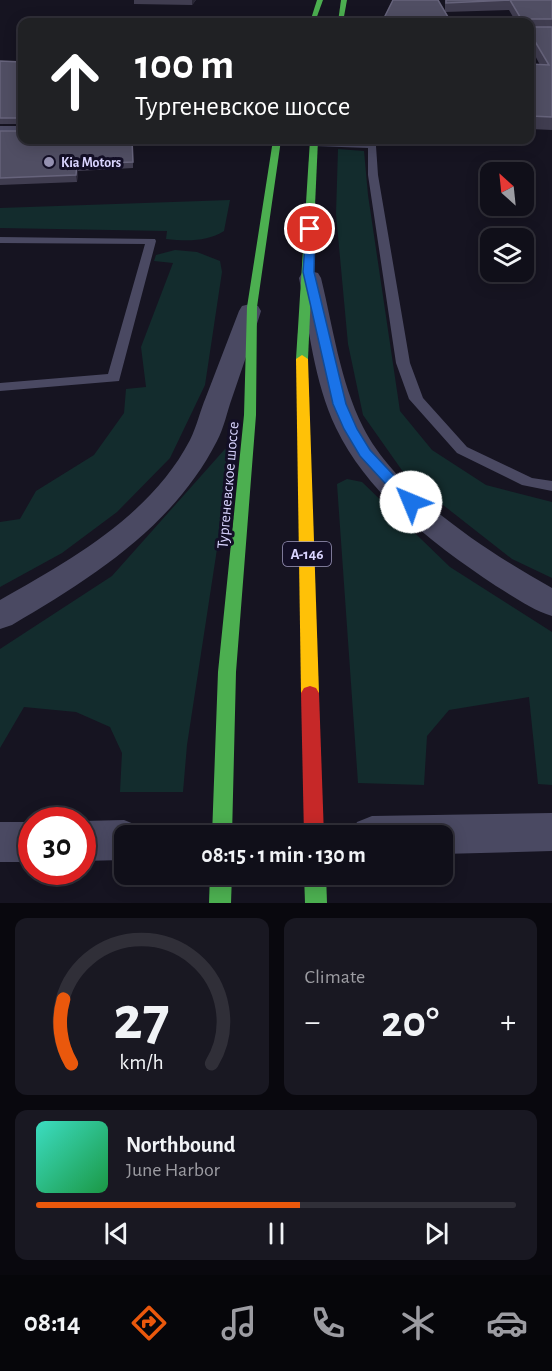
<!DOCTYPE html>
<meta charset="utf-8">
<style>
:root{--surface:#100f19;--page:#191822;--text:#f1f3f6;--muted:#9c9ca2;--line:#302f38;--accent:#ea580c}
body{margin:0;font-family:"Alegreya Sans",sans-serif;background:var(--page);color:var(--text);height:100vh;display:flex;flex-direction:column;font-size:22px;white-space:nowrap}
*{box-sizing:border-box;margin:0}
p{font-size:20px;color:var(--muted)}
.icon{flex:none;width:33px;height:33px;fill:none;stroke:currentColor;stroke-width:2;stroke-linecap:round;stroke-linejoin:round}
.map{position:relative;height:903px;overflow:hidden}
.side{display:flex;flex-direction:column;gap:15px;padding:15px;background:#09080e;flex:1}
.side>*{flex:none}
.top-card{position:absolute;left:18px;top:18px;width:516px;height:126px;border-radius:12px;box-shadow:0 3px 15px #0003,0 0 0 2px var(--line);background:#202124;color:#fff;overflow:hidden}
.needle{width:39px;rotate:333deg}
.fabs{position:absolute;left:480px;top:162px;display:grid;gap:12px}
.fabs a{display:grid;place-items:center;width:54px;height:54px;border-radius:12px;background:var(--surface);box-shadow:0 3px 15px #0003,0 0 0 2px var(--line);font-size:30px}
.speed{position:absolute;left:18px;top:807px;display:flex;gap:12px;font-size:30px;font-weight:700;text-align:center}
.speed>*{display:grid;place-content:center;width:78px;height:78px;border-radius:50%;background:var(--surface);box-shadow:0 3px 15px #0003,0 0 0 2px var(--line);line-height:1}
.speed .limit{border:9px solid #d22;background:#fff;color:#111}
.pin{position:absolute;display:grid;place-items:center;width:51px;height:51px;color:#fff;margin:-26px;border:3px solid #fff;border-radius:50%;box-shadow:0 2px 6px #0007}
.me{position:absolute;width:66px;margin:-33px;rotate:315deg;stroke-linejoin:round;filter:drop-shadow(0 0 4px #0008)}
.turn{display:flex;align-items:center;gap:21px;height:126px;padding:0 18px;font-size:27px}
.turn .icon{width:78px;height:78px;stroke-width:2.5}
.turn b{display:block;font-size:42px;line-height:51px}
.big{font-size:45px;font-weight:600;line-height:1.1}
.side .card{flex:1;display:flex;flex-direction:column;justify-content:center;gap:9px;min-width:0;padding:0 21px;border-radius:12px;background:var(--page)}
.side .dial{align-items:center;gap:0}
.dial svg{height:156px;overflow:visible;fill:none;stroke:var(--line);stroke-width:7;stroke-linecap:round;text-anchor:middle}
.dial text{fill:var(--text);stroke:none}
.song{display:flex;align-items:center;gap:18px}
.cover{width:72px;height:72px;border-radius:9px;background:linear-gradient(135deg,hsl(170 70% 55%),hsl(140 70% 35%))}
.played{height:6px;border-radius:3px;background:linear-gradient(90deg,var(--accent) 55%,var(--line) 55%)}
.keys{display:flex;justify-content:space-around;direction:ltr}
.heat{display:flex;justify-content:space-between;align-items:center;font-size:33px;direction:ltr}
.side .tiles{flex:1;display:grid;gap:15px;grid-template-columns:1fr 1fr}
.card:last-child{grid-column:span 2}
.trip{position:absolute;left:114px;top:825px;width:339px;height:60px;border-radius:12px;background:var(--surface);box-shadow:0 3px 15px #0003,0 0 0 2px var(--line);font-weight:600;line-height:60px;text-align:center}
.menu{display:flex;height:96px;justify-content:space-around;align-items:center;background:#06060a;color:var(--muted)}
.menu .icon{width:42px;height:42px}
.menu .selected{color:var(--accent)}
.menu b{font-size:27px;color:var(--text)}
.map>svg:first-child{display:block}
</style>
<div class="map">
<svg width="552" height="903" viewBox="0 0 552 903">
<rect width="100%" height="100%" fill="#161421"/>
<g fill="#132c2d">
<path d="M338,149L364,151L368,195L400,411L432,450L486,485L552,502V578L512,559L406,476L363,415L348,344L336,214Z"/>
<path d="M230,200L224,231C207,242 186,241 166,239L167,231L0,228V208Z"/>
<path d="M175,250L197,252L220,261L222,272L205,385L170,458L117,512L62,553L0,587V522L20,519L36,491L94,455L124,413L126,389L146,387L141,347L173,263L154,261L156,255Z"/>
<path d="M225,449L232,451L187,745L183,792H120L122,753L110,727L76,712L24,707L0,748V649L112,576Z"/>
<path d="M347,479L362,482L450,567L552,632V785L538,784L529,697L449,710L427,736L424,785L358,783L337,484Z"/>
</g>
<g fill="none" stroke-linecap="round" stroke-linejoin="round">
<g fill="#4a4962" fill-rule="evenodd">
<path d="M311,141L372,143L376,146L378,175L410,363L423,398L467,447L532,478L552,481V491L522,485L457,453L409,399L396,363L368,175V148L314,146L310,143Z"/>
<path d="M0,237L155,239L156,241L119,381L0,391V383L108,374L145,244L0,243Z"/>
</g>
<g fill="#4a4962" fill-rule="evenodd">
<rect x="0" y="126" width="22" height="10"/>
<path d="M310,271L318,273L321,278C333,327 340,381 363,427C396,493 489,553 552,588V616C532,610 514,597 496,586C436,546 368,495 336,428C314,382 309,327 299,278L302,273Z"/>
<path d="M250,304L258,306L261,311C252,340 242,369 232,398C227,412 224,428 217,441C173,527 93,577 12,625L0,629V600C71,560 151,515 190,440C197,426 200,411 206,397C217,368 228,340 239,311L242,306Z"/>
<path d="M552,813V851L442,854V836H350L357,822L372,816Z"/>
<path d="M124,820L139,826L144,836H124V860L82,861V821Z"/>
<rect x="0" y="822" width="32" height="40"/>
</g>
<g fill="#4caf50" fill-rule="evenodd">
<path d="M317,0H323L315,22H310Z"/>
<path d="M341,0H347L343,22H338Z"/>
<path d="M273,140H281L257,307L256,415L236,672L232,836H212L218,672L244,415L247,307Z"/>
<path d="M310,140H318L308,359L302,363L296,359Z"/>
<path d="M210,874H232L231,903H209Z"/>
<path d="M304,874H326L327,903H305Z"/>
</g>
<path fill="#ffc107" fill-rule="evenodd" d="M302,355L308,359L319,693L316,698L310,700L304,698L301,693L296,359Z"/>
<path fill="#c62828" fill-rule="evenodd" d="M310,686L316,688L319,693L324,836H304L301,693L304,688Z"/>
</g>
<g fill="#403d50">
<path d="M134,0H196L192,5L134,4Z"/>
<path d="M445,0H552V130L530,129V64L540,65L530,46V22H516L509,10L445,12Z"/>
<path d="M0,61L22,62V124H0Z"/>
<path d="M0,131L133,140V168L78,171L77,182L0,185Z"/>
</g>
<g fill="#282635">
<path d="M192,0H196L192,5Z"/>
<path d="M77,164L78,171L77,182L76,175Z"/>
</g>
<g fill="#504e63" stroke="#66637b" stroke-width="1.5">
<path d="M393,0H438L451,22H382Z"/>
<path d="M446,0H552V19H531L530,24V22H523L510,0L446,3Z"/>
<path d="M530,25L531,27H552V117L530,116V64L549,65L530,33Z"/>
<path d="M0,61L22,62V118H0Z"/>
<path d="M0,131H22V140H132L133,162L77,164L76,175L0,178Z"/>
</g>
<path fill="#1a73e8" stroke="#114b97" stroke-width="1.5" d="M310,226L315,229L314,272L346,404L357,429L370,450L416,499L418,502L416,505H405L360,456L344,429L333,404L303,272L306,229Z"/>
<circle fill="#9591b1" stroke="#130f26" stroke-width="2" cx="49" cy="162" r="6"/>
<g text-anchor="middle" stroke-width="6" stroke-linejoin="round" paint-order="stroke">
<g font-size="14" font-weight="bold" fill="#d9d4ff" stroke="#130f26" text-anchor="start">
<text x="61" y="167">Kia Motors</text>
</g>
<rect fill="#130f26" stroke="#9e99be" stroke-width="1.5" x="283" y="542" width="48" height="24" rx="4.5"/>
<g font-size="15" font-weight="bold" fill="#d9d4ff">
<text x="307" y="559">А-146</text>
</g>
<g font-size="16" fill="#d9d4ff" stroke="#130f26">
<text transform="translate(227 485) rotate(-85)" y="6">Тургеневское шоссе</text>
</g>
</g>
</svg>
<div class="fabs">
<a><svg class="needle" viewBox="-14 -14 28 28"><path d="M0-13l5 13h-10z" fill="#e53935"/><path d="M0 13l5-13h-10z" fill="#9c9ca2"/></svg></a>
<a><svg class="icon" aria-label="layers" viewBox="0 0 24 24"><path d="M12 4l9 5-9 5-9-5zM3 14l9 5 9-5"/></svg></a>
</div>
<div class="speed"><div class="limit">30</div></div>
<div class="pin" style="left:310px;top:229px;background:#d93025"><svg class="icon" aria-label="arrive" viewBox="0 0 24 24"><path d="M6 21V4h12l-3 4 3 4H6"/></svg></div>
<svg class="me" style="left:411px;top:502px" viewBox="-20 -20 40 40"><circle r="19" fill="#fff"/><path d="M0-13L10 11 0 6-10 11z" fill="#1a73e8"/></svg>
<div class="trip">08:15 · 1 min · 130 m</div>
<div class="top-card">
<div class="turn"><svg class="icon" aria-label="ahead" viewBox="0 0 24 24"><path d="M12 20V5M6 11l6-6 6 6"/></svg><div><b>100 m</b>Тургеневское шоссе</div></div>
</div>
</div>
<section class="side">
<div class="tiles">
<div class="card dial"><svg viewBox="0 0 100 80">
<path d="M14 69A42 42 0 1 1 86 69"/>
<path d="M14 69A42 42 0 0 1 10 36" stroke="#ea580c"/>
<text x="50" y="56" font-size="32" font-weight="700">27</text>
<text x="50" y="72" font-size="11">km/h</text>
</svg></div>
<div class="card"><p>Climate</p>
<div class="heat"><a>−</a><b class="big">20°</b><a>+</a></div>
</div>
<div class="card">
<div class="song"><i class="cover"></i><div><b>Northbound</b><p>June Harbor</p></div></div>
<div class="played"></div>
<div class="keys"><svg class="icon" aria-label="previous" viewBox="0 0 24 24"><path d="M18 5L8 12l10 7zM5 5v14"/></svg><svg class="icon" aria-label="pause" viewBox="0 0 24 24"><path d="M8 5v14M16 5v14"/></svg><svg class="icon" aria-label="next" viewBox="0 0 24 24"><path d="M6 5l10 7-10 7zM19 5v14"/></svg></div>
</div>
</div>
</section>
<nav class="menu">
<b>08:14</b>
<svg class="icon selected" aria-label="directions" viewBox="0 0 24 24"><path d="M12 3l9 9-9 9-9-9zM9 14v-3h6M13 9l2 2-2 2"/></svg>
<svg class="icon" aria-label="music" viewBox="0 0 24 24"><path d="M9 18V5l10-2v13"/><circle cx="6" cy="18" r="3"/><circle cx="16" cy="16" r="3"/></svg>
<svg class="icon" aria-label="phone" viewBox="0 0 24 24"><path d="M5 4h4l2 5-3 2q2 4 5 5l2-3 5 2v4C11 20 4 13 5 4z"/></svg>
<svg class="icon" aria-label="climate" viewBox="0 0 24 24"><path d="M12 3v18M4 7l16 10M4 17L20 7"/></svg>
<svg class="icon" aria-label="car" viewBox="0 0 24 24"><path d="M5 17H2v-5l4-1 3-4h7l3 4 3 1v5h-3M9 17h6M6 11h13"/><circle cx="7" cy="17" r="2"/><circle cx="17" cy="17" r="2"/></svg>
</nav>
